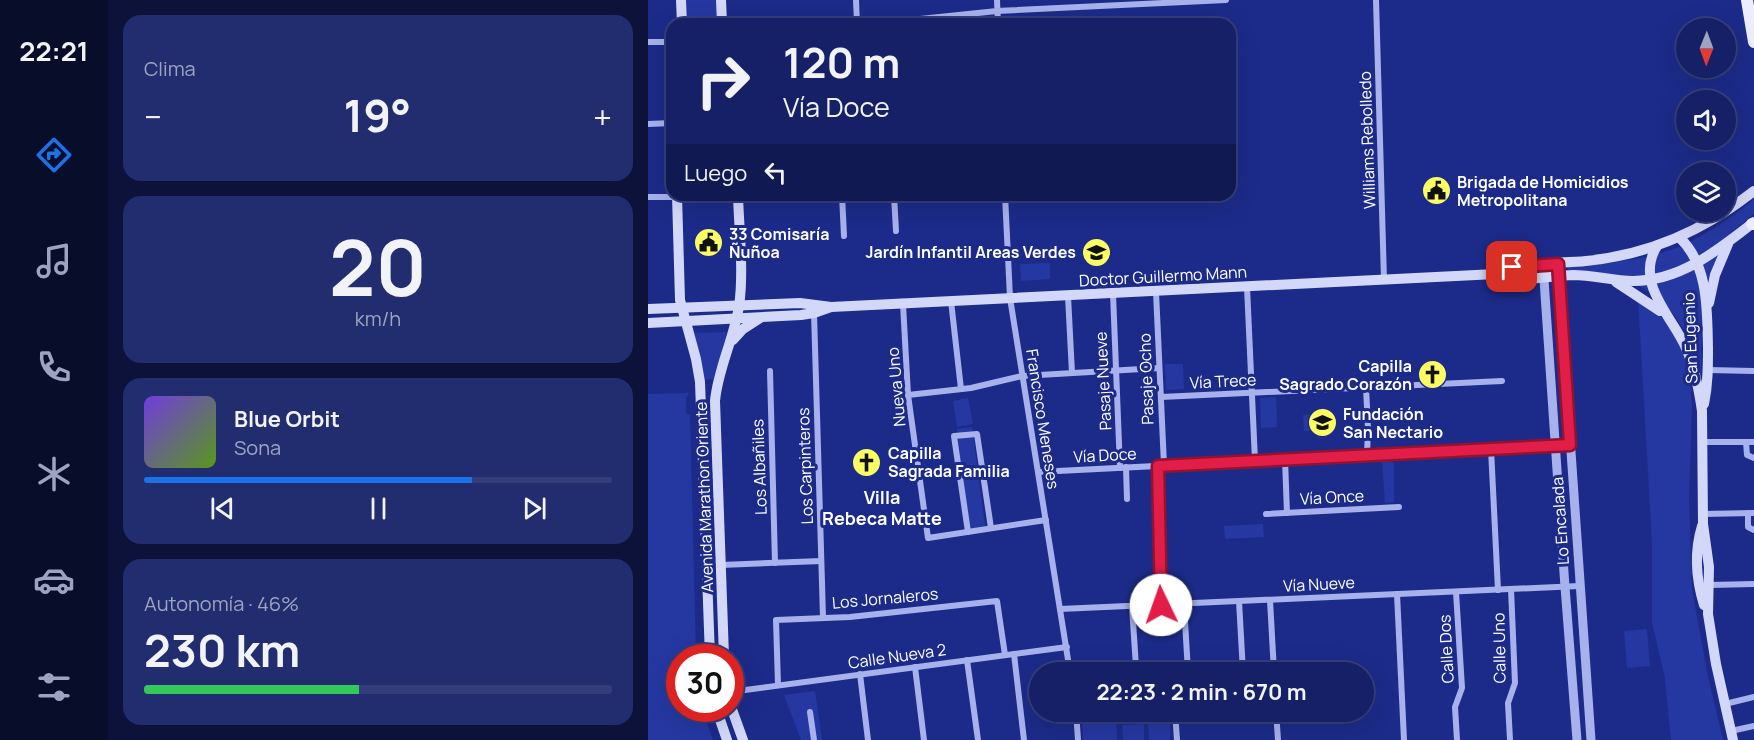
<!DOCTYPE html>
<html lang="es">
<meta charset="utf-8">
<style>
:root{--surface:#152067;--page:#222d70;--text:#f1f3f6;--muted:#9da3c0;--line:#343e7b;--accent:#1a73e8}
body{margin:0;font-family:Manrope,sans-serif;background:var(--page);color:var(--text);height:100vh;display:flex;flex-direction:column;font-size:22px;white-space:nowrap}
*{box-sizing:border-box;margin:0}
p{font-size:20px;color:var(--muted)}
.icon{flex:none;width:33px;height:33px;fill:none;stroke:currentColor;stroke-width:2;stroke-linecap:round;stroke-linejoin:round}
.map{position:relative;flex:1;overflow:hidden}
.panel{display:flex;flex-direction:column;gap:15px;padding:15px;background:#0c1239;width:540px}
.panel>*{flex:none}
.guide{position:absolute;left:18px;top:18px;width:570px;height:183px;border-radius:18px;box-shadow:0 6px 24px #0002,0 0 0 2px var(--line);background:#152067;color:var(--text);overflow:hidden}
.needle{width:39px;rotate:181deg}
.buttons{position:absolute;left:1028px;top:18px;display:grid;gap:12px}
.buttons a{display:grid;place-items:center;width:60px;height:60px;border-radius:50%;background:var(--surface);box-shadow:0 6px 24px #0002,0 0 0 2px var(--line);font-size:30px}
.speed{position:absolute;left:18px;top:644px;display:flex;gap:12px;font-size:30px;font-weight:700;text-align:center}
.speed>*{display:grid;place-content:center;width:78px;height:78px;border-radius:50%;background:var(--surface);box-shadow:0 6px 24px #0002,0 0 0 2px var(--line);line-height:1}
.speed .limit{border:9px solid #d22;background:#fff;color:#111}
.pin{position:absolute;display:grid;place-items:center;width:51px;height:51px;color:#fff;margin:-26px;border-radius:12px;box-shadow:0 3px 9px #0006}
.me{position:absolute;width:66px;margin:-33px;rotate:357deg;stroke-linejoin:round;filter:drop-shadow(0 0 4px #0008)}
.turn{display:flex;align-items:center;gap:21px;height:126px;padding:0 18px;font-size:27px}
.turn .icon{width:78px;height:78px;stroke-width:2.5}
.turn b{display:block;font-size:42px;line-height:51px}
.then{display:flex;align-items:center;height:57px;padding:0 18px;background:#0003;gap:12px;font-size:22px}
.big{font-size:45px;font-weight:700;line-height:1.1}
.panel .widget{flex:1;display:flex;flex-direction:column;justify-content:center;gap:9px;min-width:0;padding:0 21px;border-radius:18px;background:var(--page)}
.panel .dial{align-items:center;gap:0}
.dial b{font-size:78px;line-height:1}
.song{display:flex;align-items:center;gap:18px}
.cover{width:72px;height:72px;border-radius:9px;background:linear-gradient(135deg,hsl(260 70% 55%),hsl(90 70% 35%))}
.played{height:6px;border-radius:3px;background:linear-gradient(90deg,var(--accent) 70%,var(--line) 70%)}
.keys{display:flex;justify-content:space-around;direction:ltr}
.heat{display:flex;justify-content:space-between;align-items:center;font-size:33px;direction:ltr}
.charge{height:9px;border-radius:4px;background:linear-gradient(90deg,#34c759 46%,var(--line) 0)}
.trip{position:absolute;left:381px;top:662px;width:345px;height:60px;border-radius:30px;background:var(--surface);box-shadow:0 6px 24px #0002,0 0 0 2px var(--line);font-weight:700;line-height:60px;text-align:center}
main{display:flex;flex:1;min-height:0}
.dock{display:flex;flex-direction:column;width:108px;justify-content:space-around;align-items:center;background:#080d29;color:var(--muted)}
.dock .icon{width:42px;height:42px}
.dock .current{color:var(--accent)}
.dock b{font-size:27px;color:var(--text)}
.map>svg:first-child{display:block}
</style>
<main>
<nav class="dock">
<b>22:21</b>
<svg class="icon current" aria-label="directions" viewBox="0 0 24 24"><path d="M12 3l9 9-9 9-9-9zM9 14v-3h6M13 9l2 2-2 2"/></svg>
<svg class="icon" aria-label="music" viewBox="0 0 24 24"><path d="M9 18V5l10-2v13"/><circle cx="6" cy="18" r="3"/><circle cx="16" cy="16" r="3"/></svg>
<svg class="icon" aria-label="phone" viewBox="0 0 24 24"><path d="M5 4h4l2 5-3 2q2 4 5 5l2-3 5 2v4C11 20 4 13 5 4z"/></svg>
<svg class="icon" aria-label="climate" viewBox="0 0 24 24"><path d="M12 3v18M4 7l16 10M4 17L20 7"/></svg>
<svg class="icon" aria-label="car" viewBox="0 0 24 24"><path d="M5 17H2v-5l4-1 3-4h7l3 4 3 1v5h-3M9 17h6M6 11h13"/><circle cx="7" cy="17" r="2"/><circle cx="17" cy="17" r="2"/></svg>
<svg class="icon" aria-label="filters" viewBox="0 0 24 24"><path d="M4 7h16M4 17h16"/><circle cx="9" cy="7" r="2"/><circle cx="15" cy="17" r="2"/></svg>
</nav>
<section class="panel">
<div class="widget"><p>Clima</p>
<div class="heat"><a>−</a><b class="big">19°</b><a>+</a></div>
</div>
<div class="widget dial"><b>20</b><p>km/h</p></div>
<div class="widget">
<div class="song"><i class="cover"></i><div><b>Blue Orbit</b><p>Sona</p></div></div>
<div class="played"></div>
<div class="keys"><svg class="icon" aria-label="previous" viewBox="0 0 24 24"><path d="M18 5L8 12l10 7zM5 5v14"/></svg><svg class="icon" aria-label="pause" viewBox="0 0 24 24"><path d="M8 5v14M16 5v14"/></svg><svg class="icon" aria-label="next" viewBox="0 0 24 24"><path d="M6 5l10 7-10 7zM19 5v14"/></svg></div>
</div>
<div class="widget"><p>Autonomía · 46%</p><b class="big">230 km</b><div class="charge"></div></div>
</section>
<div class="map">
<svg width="1106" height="740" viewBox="0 0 1106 740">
<rect width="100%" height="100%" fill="#1c2b89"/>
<g fill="#2538a2">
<path d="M38,0H71L72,24H39Z"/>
<path d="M1106,199V214L1083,232L1068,260L1054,304L1053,377C1037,305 994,271 920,270L921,267C957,264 997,260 1031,247C1053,238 1088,215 1106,199Z"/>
<path d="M402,263V279L373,281L372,264Z"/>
<path d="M990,297L1017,320L1036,353L1041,369L1044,406L1041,498L1044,590L1060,677L1075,740H1023L1017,679L1004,622V543Z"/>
<path d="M79,332L65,379L56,380L46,333Z"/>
<path d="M517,364H535L536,389L518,390Z"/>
<path d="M41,393L38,398V413L42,415L48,657H32V708H54L65,740H0V394Z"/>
<path d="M628,397L629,427L613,428L612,398Z"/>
<path d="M320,398L325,424L309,427L305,401Z"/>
<path d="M681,414L682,430L656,431L655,415Z"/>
<path d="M324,427L337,526L321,529L309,429Z"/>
<path d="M734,461H743L746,464V502L737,503Z"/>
<path d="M615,524L616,537L577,539L576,526Z"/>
<path d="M999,629L1002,666L979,668L976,631Z"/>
<path d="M167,691L174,740H153L136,695Z"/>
<path d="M468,718L469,740H435L434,720Z"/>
<path d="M522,723V740H501L500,724Z"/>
<path d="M496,724V740H475L474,725Z"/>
</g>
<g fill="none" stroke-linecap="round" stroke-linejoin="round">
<g stroke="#a7b1ec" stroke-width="6">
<path d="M208,0L209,24"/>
<path d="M349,0L350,24"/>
<path d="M728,0L736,280"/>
<path d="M224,24L349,11L578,0"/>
<path d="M0,42H24"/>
<path d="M0,124L24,123"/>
<path d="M194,195L196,236"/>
<path d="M194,195H220"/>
<path d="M246,195L248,231"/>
<path d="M357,195L362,298L422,672"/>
<path d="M0,197H29"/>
<path d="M599,287L607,461"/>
<path d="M508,292L516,465"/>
<path d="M465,294L472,468"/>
<path d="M420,296L424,373"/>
<path d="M303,301L313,389"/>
<path d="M255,304L260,395L280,538L398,520"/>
<path d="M166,313L175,617"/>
<path d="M1060,370L1106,371"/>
<path d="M122,371L127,563"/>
<path d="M718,387L720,428L719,455"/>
<path d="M260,395L323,388L374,376L511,368"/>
<path d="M513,397L854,381"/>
<path d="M1054,442H1106"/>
<path d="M1098,442L1099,455L1106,458"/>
<path d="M843,449L850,590"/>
<path d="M637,459L639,513"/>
<path d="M510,466L513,605"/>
<path d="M478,467L479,499"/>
<path d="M390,472L922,445"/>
<path d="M1100,513V527L1106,530"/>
<path d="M618,514L751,507"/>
<path d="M1055,514L1106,513"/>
<path d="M320,532L306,436L329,434L343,528"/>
<path d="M73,565L173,561"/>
<path d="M1061,585L1106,584"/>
<path d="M808,592L814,688L807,707L809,740"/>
<path d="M749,594L756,740"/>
<path d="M622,600L626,672"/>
<path d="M591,601L595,672"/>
<path d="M536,604L540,672"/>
<path d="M484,606L488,667"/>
<path d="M412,609L931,586"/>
<path d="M366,654L376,740"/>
<path d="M319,660L330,740"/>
<path d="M267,667L276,740"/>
<path d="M212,674L220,740"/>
<path d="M130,685L128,620L202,617L349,601L357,655"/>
<path d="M82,692L419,647"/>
<path d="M1077,704L1106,697"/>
<path d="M428,711L430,740"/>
<path d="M527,711L529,740"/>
<path d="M628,711L630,740"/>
<path d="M162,712L166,740"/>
<path d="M1083,731L1106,726"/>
<path d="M862,740L860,703L867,683L863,589"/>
</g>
<g stroke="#a7b1ec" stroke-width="9">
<path d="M910,264L943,740"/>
<path d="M895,265L917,587L929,740"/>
</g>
<g stroke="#d3d8f9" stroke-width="10">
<path d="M33,0L34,24"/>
<path d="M73,0L74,24"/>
<path d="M29,195L32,300L48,359L52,382L62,657"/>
<path d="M1031,237C1061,265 1059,311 1060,348C1060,367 1060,385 1056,404"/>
<path d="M1009,246C986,283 1024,316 1038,348C1047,368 1051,390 1054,411L1055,524L1061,567L1060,614L1068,664L1085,740"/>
<path d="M848,274C870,260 912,264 938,261C1000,255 1057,230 1106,191"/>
<path d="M968,282L1012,311"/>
<path d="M1061,303L1067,275L1080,244"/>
<path d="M0,309L152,303L183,307L848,274C872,283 900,276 925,275C946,275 965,281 985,281C1033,281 1070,250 1106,222"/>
<path d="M0,323L153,315L166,313L183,307"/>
<path d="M85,340L95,329L112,318"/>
<path d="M1054,526C1046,552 1048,579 1056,605"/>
<path d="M76,657L67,401C70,368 86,339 91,306C96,273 91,229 90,195"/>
<path d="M82,704L95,740"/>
<path d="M68,708L79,740"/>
</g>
<g stroke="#eceeff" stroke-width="12">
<path d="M1099,0L1106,42"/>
<path d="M1104,224H1106"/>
</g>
</g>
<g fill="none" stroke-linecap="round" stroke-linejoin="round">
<defs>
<path id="route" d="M513,605L510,466L922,445L910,264L864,267"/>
</defs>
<use href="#route" stroke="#92132f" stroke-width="15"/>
<use href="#route" stroke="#e11d48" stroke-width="10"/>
</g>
<defs>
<symbol id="civic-disc" viewBox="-11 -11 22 22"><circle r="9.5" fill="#fafc64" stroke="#1c2b89"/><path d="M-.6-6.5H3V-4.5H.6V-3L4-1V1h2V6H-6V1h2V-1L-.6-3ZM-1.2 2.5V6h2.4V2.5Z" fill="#111"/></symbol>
<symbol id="school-disc" viewBox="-11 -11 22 22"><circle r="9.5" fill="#fafc64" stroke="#1c2b89"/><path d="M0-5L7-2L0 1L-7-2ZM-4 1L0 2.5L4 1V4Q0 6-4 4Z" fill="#111"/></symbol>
<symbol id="church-disc" viewBox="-11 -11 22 22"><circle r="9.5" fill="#fafc64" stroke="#1c2b89"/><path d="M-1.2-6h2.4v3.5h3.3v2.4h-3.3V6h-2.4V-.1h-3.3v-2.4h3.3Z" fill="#111"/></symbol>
</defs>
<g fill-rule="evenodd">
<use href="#civic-disc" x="772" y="174" width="33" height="33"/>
<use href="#civic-disc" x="44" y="226" width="33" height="33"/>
<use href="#school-disc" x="432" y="236" width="33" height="33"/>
<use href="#church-disc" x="768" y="358" width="33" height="33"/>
<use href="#school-disc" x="658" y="406" width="33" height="33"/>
<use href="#church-disc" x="202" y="446" width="33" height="33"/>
</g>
<g text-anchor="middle" stroke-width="6" stroke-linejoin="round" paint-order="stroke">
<g font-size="16" fill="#fff" stroke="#1c2b89">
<text transform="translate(719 140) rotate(-92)" y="6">Williams Rebolledo</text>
<text transform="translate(515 276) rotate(-3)" y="6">Doctor Guillermo Mann</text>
<text transform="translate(1042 338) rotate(-92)" y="6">San Eugenio</text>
<text transform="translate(498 379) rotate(-92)" y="6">Pasaje Ocho</text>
<text transform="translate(455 381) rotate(-93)" y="6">Pasaje Nueve</text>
<text transform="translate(575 381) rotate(-3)" y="6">Vía Trece</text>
<text transform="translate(248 387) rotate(-95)" y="6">Nueva Uno</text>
<text transform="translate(395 419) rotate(81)" y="6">Francisco Meneses</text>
<text transform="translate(457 455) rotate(-3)" y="6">Vía Doce</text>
<text transform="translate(157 466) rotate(-92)" y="6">Los Carpinteros</text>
<text transform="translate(111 467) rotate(-92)" y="6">Los Albañiles</text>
<text transform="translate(56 497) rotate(-92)" y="6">Avenida Marathon Oriente</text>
<text transform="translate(684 497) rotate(-3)" y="6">Vía Once</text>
<text transform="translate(912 521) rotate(-94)" y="6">Lo Encalada</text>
<text transform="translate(671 584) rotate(-3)" y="6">Vía Nueve</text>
<text transform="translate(237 598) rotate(-5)" y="6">Los Jornaleros</text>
<text transform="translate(851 648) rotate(-91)" y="6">Calle Uno</text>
<text transform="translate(798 649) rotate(-93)" y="6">Calle Dos</text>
<text transform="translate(249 656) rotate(-8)" y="6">Calle Nueva 2</text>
</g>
<g font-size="16" font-weight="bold" fill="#fff" stroke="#1c2b89" text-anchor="start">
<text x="809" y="188">Brigada de Homicidios<tspan x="809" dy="18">Metropolitana</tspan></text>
<text x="81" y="240">33 Comisaría<tspan x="81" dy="18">Ñuñoa</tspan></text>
<text x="428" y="258" text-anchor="end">Jardín Infantil Areas Verdes</text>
<text x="764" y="372" text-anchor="end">Capilla<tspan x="764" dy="18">Sagrado Corazón</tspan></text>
<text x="695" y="420">Fundación<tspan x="695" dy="18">San Nectario</tspan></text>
<text x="240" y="459">Capilla<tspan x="240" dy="18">Sagrada Familia</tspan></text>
</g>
<g font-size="18" font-weight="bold" fill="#fff" stroke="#1c2b89">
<text x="234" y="504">Villa<tspan x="234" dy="21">Rebeca Matte</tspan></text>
</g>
</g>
</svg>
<div class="buttons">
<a><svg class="needle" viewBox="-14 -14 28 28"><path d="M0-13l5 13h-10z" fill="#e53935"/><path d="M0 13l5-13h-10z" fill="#9da3c0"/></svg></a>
<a><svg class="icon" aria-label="sound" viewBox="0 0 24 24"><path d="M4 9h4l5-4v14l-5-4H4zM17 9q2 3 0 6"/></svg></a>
<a><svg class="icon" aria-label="layers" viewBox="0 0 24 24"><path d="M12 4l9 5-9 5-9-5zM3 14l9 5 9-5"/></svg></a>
</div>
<div class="speed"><div class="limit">30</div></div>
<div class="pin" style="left:864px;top:267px;background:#d93025"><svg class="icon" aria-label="arrive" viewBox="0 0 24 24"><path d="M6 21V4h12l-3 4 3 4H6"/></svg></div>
<svg class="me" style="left:513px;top:605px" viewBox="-20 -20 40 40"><circle r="19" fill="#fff"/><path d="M0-13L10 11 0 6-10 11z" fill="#e11d48"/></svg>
<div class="trip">22:23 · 2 min · 670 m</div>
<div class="guide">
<div class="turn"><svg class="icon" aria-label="right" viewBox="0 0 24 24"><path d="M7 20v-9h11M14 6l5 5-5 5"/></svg><div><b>120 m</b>Vía Doce</div></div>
<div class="then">Luego<svg class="icon" aria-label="left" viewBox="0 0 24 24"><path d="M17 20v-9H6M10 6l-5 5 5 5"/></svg></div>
</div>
</div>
</main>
